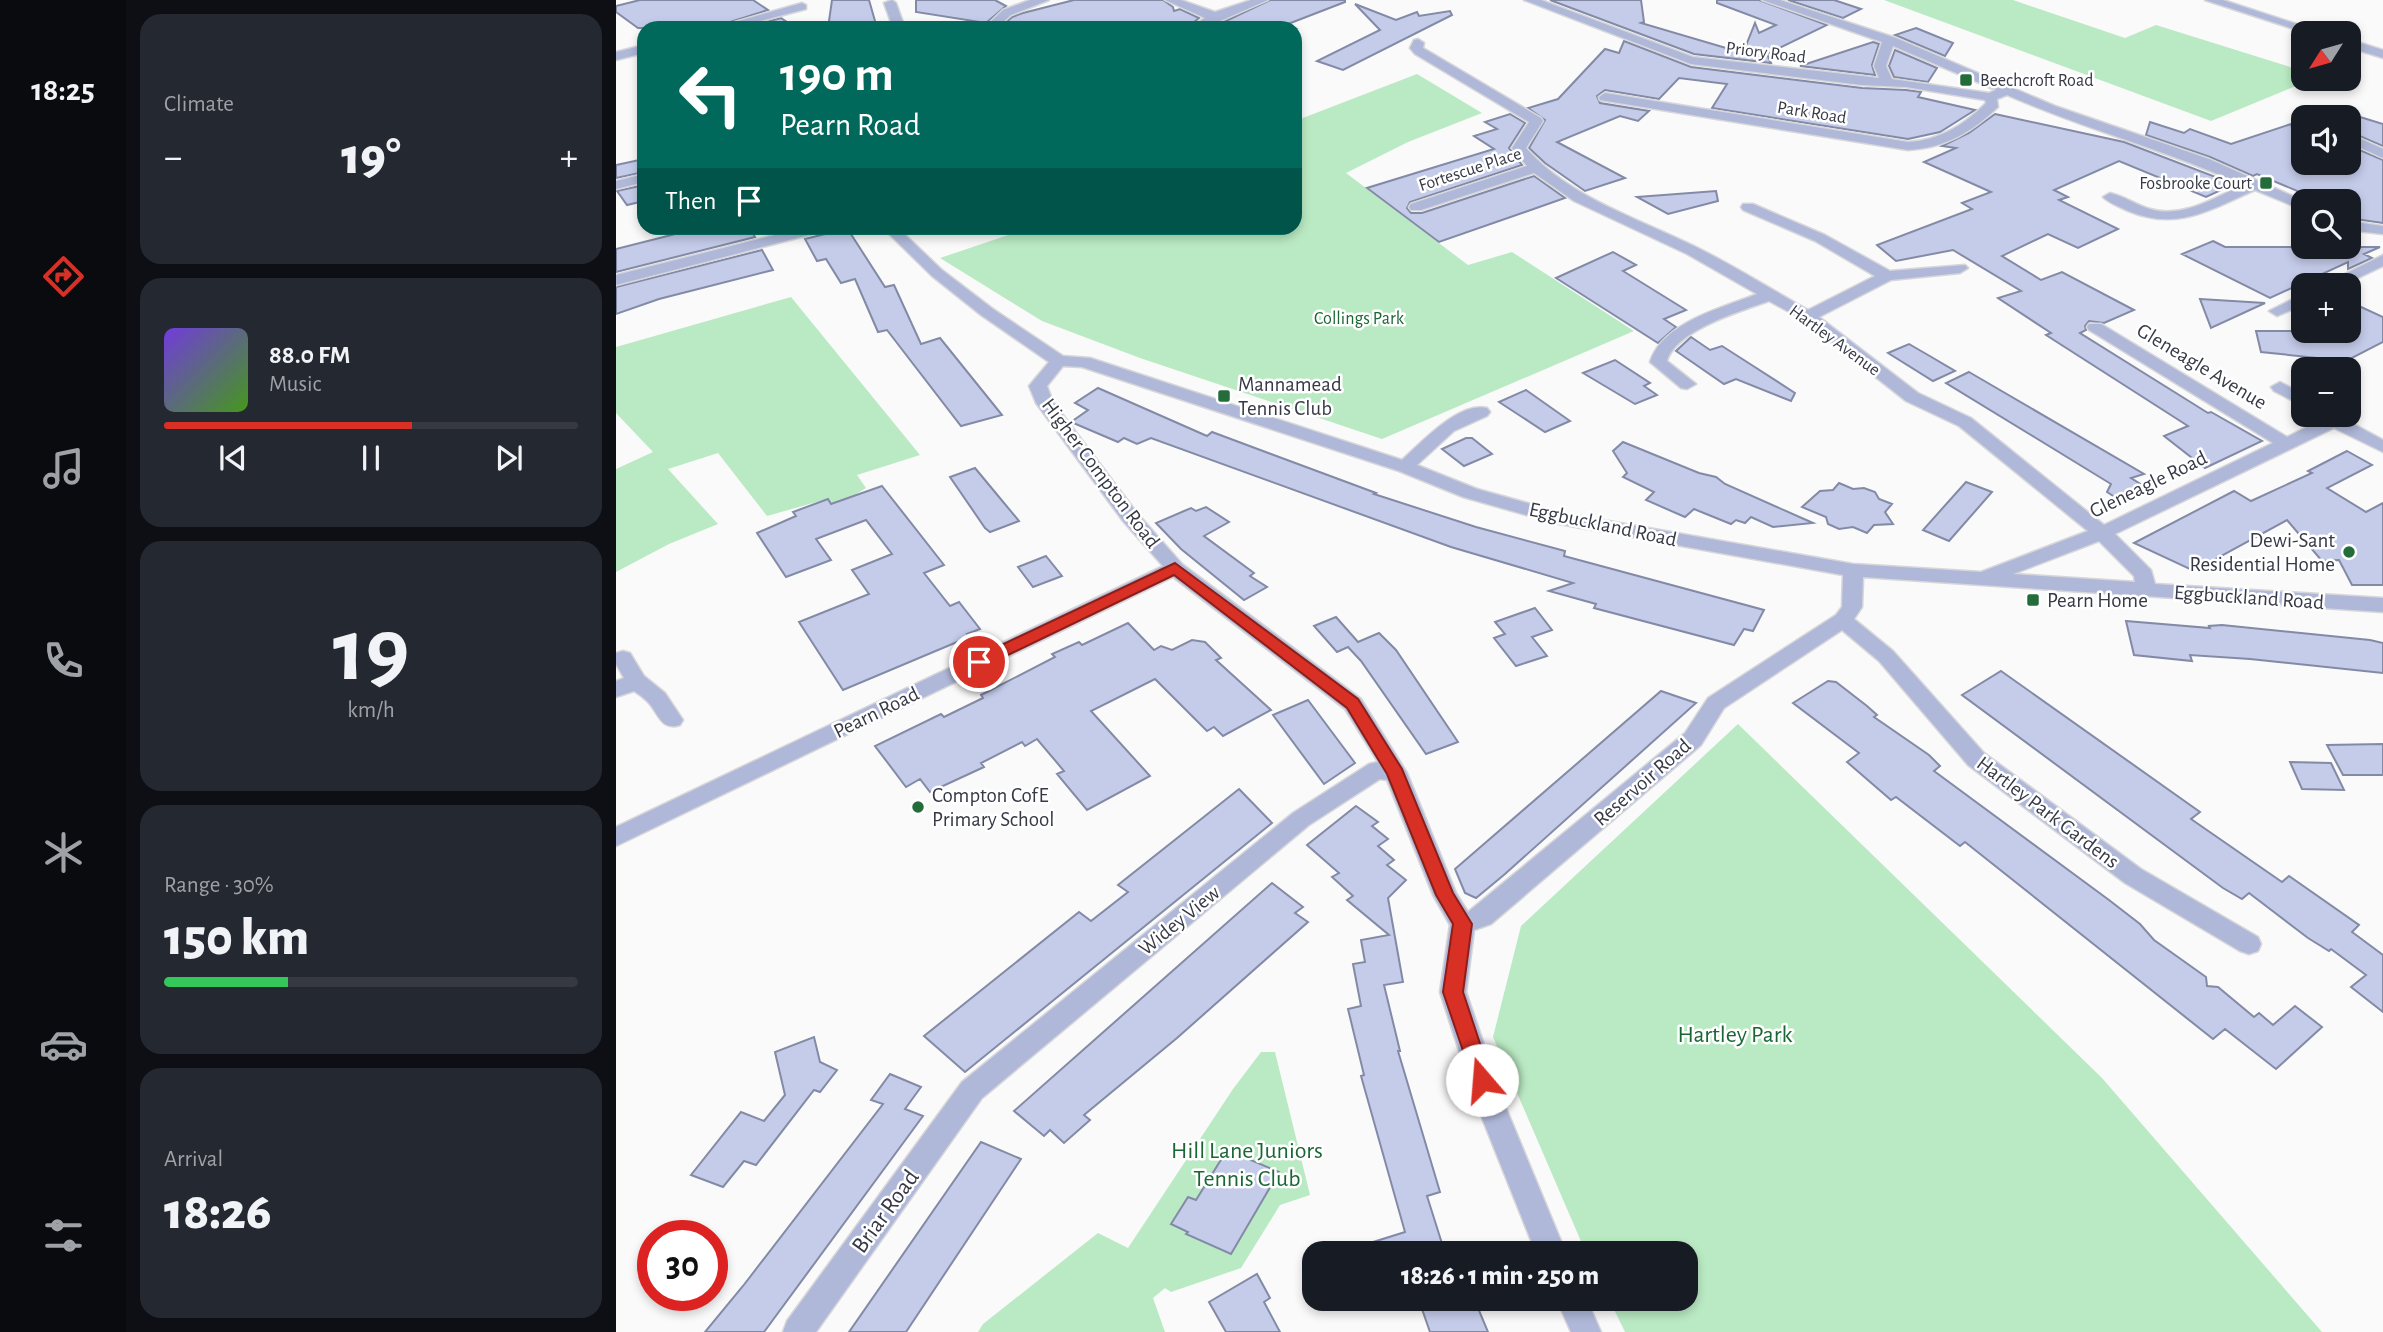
<!DOCTYPE html>
<meta charset="utf-8">
<style>
:root{--surface:#171b24;--page:#242831;--text:#f1f3f6;--muted:#9ea1a6;--line:#363941;--accent:#d93025}
body{margin:0;font-family:"Alegreya Sans",sans-serif;background:var(--page);color:var(--text);height:100vh;display:flex;flex-direction:column;font-size:26px;white-space:nowrap}
*{box-sizing:border-box;margin:0}
p{font-size:23px;color:var(--muted)}
.icon{flex:none;width:38px;height:38px;fill:none;stroke:currentColor;stroke-width:2;stroke-linecap:round;stroke-linejoin:round}
.map{position:relative;flex:1;overflow:hidden}
.sheet{display:flex;flex-direction:column;gap:14px;padding:14px;background:#0d0f14;width:490px}
.sheet>*{flex:none}
.guide{position:absolute;left:21px;top:21px;width:665px;height:214px;border-radius:21px;box-shadow:0 4px 10px #0003;background:#00695c;color:#fff;overflow:hidden}
.needle{width:46px;rotate:233deg}
.buttons{position:absolute;left:1675px;top:21px;display:grid;gap:14px}
.buttons a{display:grid;place-items:center;width:70px;height:70px;border-radius:14px;background:var(--surface);box-shadow:0 4px 10px #0003;font-size:35px}
.speed{position:absolute;left:21px;top:1220px;display:flex;gap:14px;font-size:35px;font-weight:700;text-align:center}
.speed>*{display:grid;place-content:center;width:91px;height:91px;border-radius:50%;background:var(--surface);box-shadow:0 4px 10px #0003;line-height:1}
.speed .limit{border:10px solid #d22;background:#fff;color:#111}
.pin{position:absolute;display:grid;place-items:center;width:60px;height:60px;color:#fff;margin:-30px;border:4px solid #fff;border-radius:50%;box-shadow:0 2px 7px #0007}
.me{position:absolute;width:77px;margin:-38px;rotate:342deg;stroke-linejoin:round;filter:drop-shadow(0 0 5px #0008)}
.turn{display:flex;align-items:center;gap:24px;height:147px;padding:0 28px;font-size:32px}
.turn .icon{width:91px;height:91px;stroke-width:2.5}
.turn b{display:block;font-size:49px;line-height:60px}
.then{display:flex;align-items:center;height:66px;padding:0 28px;background:#0003;gap:14px;font-size:26px}
.big{font-size:52px;font-weight:800;line-height:1.1}
.sheet .card{flex:1;display:flex;flex-direction:column;justify-content:center;gap:10px;min-width:0;padding:0 24px;border-radius:21px;background:var(--page)}
.sheet .dial{align-items:center;gap:0}
.dial b{font-size:91px;line-height:1}
.song{display:flex;align-items:center;gap:21px}
.cover{width:84px;height:84px;border-radius:10px;background:linear-gradient(135deg,hsl(260 70% 55%),hsl(100 70% 35%))}
.played{height:7px;border-radius:4px;background:linear-gradient(90deg,var(--accent) 60%,var(--line) 60%)}
.keys{display:flex;justify-content:space-around;direction:ltr}
.heat{display:flex;justify-content:space-between;align-items:center;font-size:38px;direction:ltr}
.charge{height:10px;border-radius:5px;background:linear-gradient(90deg,#34c759 30%,var(--line) 0)}
.trip{position:absolute;left:686px;top:1241px;width:396px;height:70px;border-radius:21px;background:var(--surface);box-shadow:0 4px 10px #0003;font-weight:800;line-height:70px;text-align:center}
main{display:flex;flex:1;min-height:0}
.tabs{display:flex;flex-direction:column;width:126px;justify-content:space-around;align-items:center;background:#090b0e;color:var(--muted)}
.tabs .icon{width:49px;height:49px}
.tabs .current{color:var(--accent)}
.tabs b{font-size:32px;color:var(--text)}
.map>svg:first-child{display:block}
</style>
<main>
<nav class="tabs">
<b>18:25</b>
<svg class="icon current" aria-label="directions" viewBox="0 0 24 24"><path d="M12 3l9 9-9 9-9-9zM9 14v-3h6M13 9l2 2-2 2"/></svg>
<svg class="icon" aria-label="music" viewBox="0 0 24 24"><path d="M9 18V5l10-2v13"/><circle cx="6" cy="18" r="3"/><circle cx="16" cy="16" r="3"/></svg>
<svg class="icon" aria-label="phone" viewBox="0 0 24 24"><path d="M5 4h4l2 5-3 2q2 4 5 5l2-3 5 2v4C11 20 4 13 5 4z"/></svg>
<svg class="icon" aria-label="climate" viewBox="0 0 24 24"><path d="M12 3v18M4 7l16 10M4 17L20 7"/></svg>
<svg class="icon" aria-label="car" viewBox="0 0 24 24"><path d="M5 17H2v-5l4-1 3-4h7l3 4 3 1v5h-3M9 17h6M6 11h13"/><circle cx="7" cy="17" r="2"/><circle cx="17" cy="17" r="2"/></svg>
<svg class="icon" aria-label="filters" viewBox="0 0 24 24"><path d="M4 7h16M4 17h16"/><circle cx="9" cy="7" r="2"/><circle cx="15" cy="17" r="2"/></svg>
</nav>
<section class="sheet">
<div class="card"><p>Climate</p>
<div class="heat"><a>−</a><b class="big">19°</b><a>+</a></div>
</div>
<div class="card">
<div class="song"><i class="cover"></i><div><b>88.0 FM</b><p>Music</p></div></div>
<div class="played"></div>
<div class="keys"><svg class="icon" aria-label="previous" viewBox="0 0 24 24"><path d="M18 5L8 12l10 7zM5 5v14"/></svg><svg class="icon" aria-label="pause" viewBox="0 0 24 24"><path d="M8 5v14M16 5v14"/></svg><svg class="icon" aria-label="next" viewBox="0 0 24 24"><path d="M6 5l10 7-10 7zM19 5v14"/></svg></div>
</div>
<div class="card dial"><b>19</b><p>km/h</p></div>
<div class="card"><p>Range · 30%</p><b class="big">150 km</b><div class="charge"></div></div>
<div class="card"><p>Arrival</p><b class="big">18:26</b></div>
</section>
<div class="map">
<svg width="1767" height="1332" viewBox="0 0 1767 1332">
<rect width="100%" height="100%" fill="#fafafa"/>
<g fill="#baeac3">
<path d="M1268,0H1397L1509,38L1540,25L1687,71V79H1697L1595,121Z"/>
<path d="M801,74L866,113L792,142L730,173L852,265L896,252L1018,331L766,439L524,358L426,321L324,258L413,228H679V121Z"/>
<path d="M175,297L304,455L241,475L250,488L234,498L215,504L211,499L151,516L102,453L52,469L102,524L53,544L0,572V469L37,452L0,413V347Z"/>
<path d="M1122,724L1486,1078L1706,1332H1009L993,1299L1069,1298V1253H970L877,1037L905,926Z"/>
<path d="M645,1052H659L694,1195L664,1205L625,1268L555,1292L549,1288L537,1298L549,1332H362L367,1324L482,1233L512,1248L617,1089Z"/>
</g>
<g fill="#c5ccea" stroke="#838aa6" stroke-width="2">
<path d="M24,0H137L152,10L95,28H22L0,12V6Z"/>
<path d="M216,0H253L261,28H212Z"/>
<path d="M300,0H379L390,6L370,23L300,12Z"/>
<path d="M458,0H547L557,7L558,11L564,9L583,18L571,28H384L396,17L407,13Z"/>
<path d="M654,0H729V2L672,24L679,28H595Z"/>
<path d="M934,0H1025L1028,22L1025,23L1127,53L1139,23L1143,33L1160,25L1101,3V0H1143L1211,25L1151,54L1155,63L1078,54Z"/>
<path d="M1172,0H1218L1245,9L1227,18Z"/>
<path d="M739,4L780,20L801,12L803,16L834,11L836,15L727,70L701,61L764,30Z"/>
<path d="M165,18L180,28H128Z"/>
<path d="M1300,28L1337,43L1329,56L1279,35Z"/>
<path d="M1008,41L1075,67L1246,88L1290,90L1305,92L1302,97L1359,110L1324,132L1292,139L1096,108L1111,84L1063,78L1043,99L989,90L981,96L984,103L1033,111L1022,121L1004,116L941,142L1009,178L969,191L929,163L913,148L929,120L912,108L942,99L989,49L1003,53Z"/>
<path d="M1257,42L1263,44L1256,65L1259,75L1184,66Z"/>
<path d="M1279,50L1321,68L1312,82L1278,77L1273,66Z"/>
<path d="M1718,109L1767,124V146L1732,131V117H1697L1709,116Z"/>
<path d="M894,114L909,123L893,148L906,165L794,202L791,208L795,213H806L918,176L949,198L823,242L751,188L878,149L858,136L881,129L869,122Z"/>
<path d="M1379,114L1508,142L1618,184L1590,197L1503,161L1438,190L1452,197L1443,200L1502,229L1462,248L1432,234L1386,256L1425,280L1446,272L1518,310L1488,323L1473,321L1469,326L1470,330L1464,333L1592,413L1595,412L1646,441L1589,468L1548,436L1572,426L1430,335L1435,333L1382,298L1405,291L1337,250L1280,261L1261,245L1356,209L1346,203L1375,192L1308,162L1340,148L1326,146L1353,133Z"/>
<path d="M1534,122L1568,133L1574,129L1615,144L1675,124L1676,128L1687,133V163H1732V145L1767,160V223L1732,218V201H1705L1641,174L1637,176L1594,157L1530,135Z"/>
<path d="M28,159V172L0,178V165Z"/>
<path d="M28,185V201L11,205L1,191Z"/>
<path d="M1100,191L1102,201L1052,214L1021,197Z"/>
<path d="M83,228H134L139,237L0,272V249Z"/>
<path d="M213,228H231L269,287L278,285L305,344L324,338L386,415L345,426L271,330L262,332L239,279L225,283L210,259L201,261L189,239L209,234Z"/>
<path d="M1597,241L1609,247H1764L1748,254L1756,258L1732,269V262L1654,298L1566,254Z"/>
<path d="M146,250L157,270L43,299L0,314V287Z"/>
<path d="M997,252L1020,265L1007,271L1070,310L1048,319L1060,327L1042,343L940,278Z"/>
<path d="M1584,299L1649,303L1595,328Z"/>
<path d="M1732,301L1767,317V342L1730,361L1645,352L1640,331H1732Z"/>
<path d="M1075,337L1094,350L1106,346L1131,362L1179,393L1175,401L1120,379L1108,384L1060,351Z"/>
<path d="M1293,344L1312,355L1339,371L1317,381L1272,353Z"/>
<path d="M999,360L1034,383L1028,386L1041,395L1019,404L967,373Z"/>
<path d="M1353,372L1528,474L1515,478L1534,490L1508,503L1491,492L1495,484L1330,383Z"/>
<path d="M482,388L591,436L596,432L760,493L758,494L860,527L949,551L948,556L1148,610L1137,631L1128,629L1118,645L978,608L980,604L933,591L957,583L835,547L535,438L521,444L508,438L502,442L455,422L472,410L459,403Z"/>
<path d="M910,390L954,421L929,432L883,402Z"/>
<path d="M850,438H856L876,454L848,466L826,449Z"/>
<path d="M1007,442L1083,473L1100,477L1109,484L1197,523L1157,527L1135,517L1129,523L1120,520L1115,524L1078,509L1069,517L1030,500L1038,492L1007,477L1011,473L997,451Z"/>
<path d="M1731,451L1756,465L1711,488L1750,512L1767,503V585H1736L1723,560L1706,561L1671,520L1578,571L1518,543L1618,491L1635,501L1696,473L1692,471Z"/>
<path d="M359,468L388,503L403,521L374,532L369,528L334,477Z"/>
<path d="M1350,482L1376,492L1333,541L1307,530Z"/>
<path d="M1223,483L1237,489L1248,488L1259,492L1263,499L1276,504L1269,512L1277,524L1258,525L1251,533L1237,527L1223,529L1212,524L1210,517L1186,507L1204,491L1217,490Z"/>
<path d="M266,486L328,565L308,573L334,606L343,602L364,629L351,634L353,637L227,690L183,622L253,594L236,570L276,554L250,520L200,539L215,560L170,577L141,533L180,516L177,512L212,499L215,504Z"/>
<path d="M590,507L613,522L588,536L638,573L634,576L651,587L628,600L565,549L540,523L575,508L580,511Z"/>
<path d="M430,556L446,576L417,587L402,567Z"/>
<path d="M919,608L936,630L916,637L931,656L900,666L878,638L889,634L879,622Z"/>
<path d="M720,617L742,642L763,633L780,650L842,742L810,754L745,661L732,647L721,652L698,626Z"/>
<path d="M1510,621L1594,628L1593,626L1606,625L1754,640L1767,643V673L1634,659L1574,655L1576,661L1518,655Z"/>
<path d="M512,623L538,650L545,646L556,650L576,640L589,642L605,658L600,660L655,710L607,736L598,727L591,731L539,679L475,711L534,776L471,810L441,774L448,771L421,739L409,746L406,742L365,763L368,767L314,792L304,779L290,787L259,746L325,714L328,717L367,698L365,695L439,657L436,654L463,642L466,645Z"/>
<path d="M1385,671L1584,812L1575,819L1666,882L1673,876L1743,925L1736,932L1767,955V1012L1735,987L1750,975L1715,949L1713,951L1692,938L1633,893L1626,899L1607,888L1346,695Z"/>
<path d="M1212,681L1220,682L1251,706L1261,715L1258,717L1313,755L1324,766L1318,771L1493,900L1524,924L1538,940L1590,977L1591,986L1602,987L1638,1017L1643,1013L1657,1025L1679,1006L1706,1027L1660,1069L1609,1029L1597,1039L1349,842L1344,846L1280,797L1275,800L1231,762L1243,753L1177,703Z"/>
<path d="M1045,691L1080,703L889,874L860,898L849,893L839,869Z"/>
<path d="M692,700L739,763L708,784L657,715Z"/>
<path d="M1767,744V775H1727L1711,745Z"/>
<path d="M1674,762L1715,763L1728,790L1686,789Z"/>
<path d="M623,789L656,823L349,1072L308,1036L463,912L475,921L512,892L502,885Z"/>
<path d="M740,806L762,822L756,826L772,839L762,846L778,860L771,865L790,880L772,898L787,982L768,985L784,1051H782L824,1192L811,1196L829,1253H739L738,1248L789,1232L745,1076L748,1075L732,1009L745,1006L737,964L749,962L745,940L773,935L731,900L737,896L716,877L723,873L691,845Z"/>
<path d="M656,883L687,907L679,913L692,922L561,1038L468,1115L474,1120L448,1143L434,1130L428,1136L398,1111Z"/>
<path d="M198,1037L204,1062L221,1070L204,1092L198,1090L140,1165L128,1161L107,1187L75,1175L125,1112L148,1121L169,1095L159,1052Z"/>
<path d="M274,1074L305,1087L289,1109L307,1116L148,1332H89L127,1286L267,1104L255,1100Z"/>
<path d="M365,1142L405,1159L290,1332H233Z"/>
<path d="M611,1150L663,1172L615,1254L570,1234L572,1232L555,1224L572,1197L580,1200Z"/>
<path d="M641,1274L654,1298L648,1302L664,1332H610L593,1302Z"/>
<path d="M835,1298H855L859,1310L862,1308L872,1332H814L806,1309Z"/>
</g>
<g fill="none" stroke-linecap="round" stroke-linejoin="round">
<defs>
<g id="street">
<path d="M276,0L280,3L289,28H277L268,3Z"/>
<path d="M414,0H433L395,15L380,28H368L387,10Z"/>
<path d="M549,0H565L599,12L635,0H652L588,28H573L589,18Z"/>
<path d="M908,0H925L1077,57L1263,78L1258,66L1266,42L1146,0H1164L1280,38L1439,106L1593,159L1688,201L1687,210L1639,190C1593,210 1561,232 1510,210C1502,206 1493,203 1487,197L1494,193C1508,196 1520,205 1534,209C1567,219 1599,197 1627,185C1550,150 1468,129 1391,95L1381,99L1382,107C1356,132 1329,148 1292,150L984,100L983,97L989,93L1292,142C1324,140 1348,125 1370,103L1369,100L1290,87L1246,85L1075,64ZM1277,46L1380,90L1373,93L1276,79L1270,66Z"/>
<path d="M1589,0H1607L1708,33H1690Z"/>
<path d="M186,3L190,5V9L118,28H98Z"/>
<path d="M802,39L808,43L807,48L925,118L927,121L910,148C954,198 1021,218 1080,247C1118,266 1155,289 1192,310L1259,276L1199,241L1127,210L1125,207L1127,204H1137L1209,235L1274,271L1349,265L1352,268L1344,273L1275,280L1203,317L1302,393L1355,418L1488,525L1657,443L1473,330L1471,327L1473,324H1485L1671,437L1705,420L1699,415H1721L1767,440V452L1718,428L1499,534L1535,570L1539,584L1767,598V612L1247,577L1246,607L1238,619L1277,651L1368,753L1525,869L1642,937L1645,944L1642,951L1633,954L1624,951L1509,883L1352,765L1263,661L1226,630L1108,708L1085,745L875,924L858,930L850,992L888,1103L950,1253H920L860,1103L824,992L834,925L817,895L771,780L764,779L693,825L366,1098L200,1332H167L171,1321L346,1082L677,813L753,764L762,762L729,709L557,577L0,846V827L547,566L507,521L420,403L413,386L433,362L365,315L316,276L267,228H282L326,270L377,309L447,356L474,358L786,460C805,443 843,401 871,408L874,412L871,416L838,431L801,465L861,489L947,513L1237,564L1365,572L1472,531L1343,426L1290,401L1186,319L1153,301C1125,311 1060,330 1051,361L1080,384L1071,389L1065,388L1034,362C1047,322 1106,308 1141,294L1071,254L958,201L918,173L805,210H795L793,207L795,204L911,166L896,148L913,122L799,54L794,48L798,40ZM447,366L466,367L783,471L847,497L938,523L1227,575L1226,607L1220,615L1092,698L1069,733L852,912L840,893L791,773L745,699L566,564L521,513L437,402L431,386ZM1483,541L1518,576L1519,582L1397,574Z"/>
<path d="M1732,39L1767,50V58L1732,47Z"/>
<path d="M28,45V53L0,60V52Z"/>
<path d="M1684,122L1687,123V131L1677,126Z"/>
<path d="M1732,133L1767,149V158L1732,142Z"/>
<path d="M28,174V182L0,189V181Z"/>
<path d="M1732,221L1767,226V234L1732,230Z"/>
<path d="M187,228H210L208,231L0,285V275Z"/>
<path d="M1767,255V266L1727,285H1707Z"/>
<path d="M1687,294V305L1661,316L1653,311Z"/>
<path d="M1664,382L1687,394V406L1658,391L1655,387Z"/>
<path d="M7,651L14,653L28,676L49,693L67,720L64,725C45,731 43,714 32,702C28,698 23,694 18,691L0,697V681L8,678L0,664V653Z"/>
<path d="M940,1298H970L985,1332H955Z"/>
</g>
</defs>
<use href="#street" stroke="#d7d7da" stroke-width="3"/>
<use href="#street" fill="#b0b8d9" fill-rule="evenodd"/>
</g>
<path fill="#d93025" stroke="#8d1f18" stroke-width="2" d="M559,563L742,699L786,769L837,893L856,924L847,992L876,1080L873,1086L866,1089L859,1086L827,992L837,924L820,895L771,774L731,708L558,575L369,666L363,667L356,662L358,658Z"/>
<g fill="#246d3b" stroke="#fff" stroke-width="2.5">
<rect x="1343" y="73" width="14" height="14" rx="3.5"/>
<rect x="1643" y="176" width="14" height="14" rx="3.5"/>
<rect x="601" y="389" width="14" height="14" rx="3.5"/>
<circle cx="1733" cy="552" r="7"/>
<rect x="1410" y="593" width="14" height="14" rx="3.5"/>
<circle cx="302" cy="807" r="7"/>
</g>
<g text-anchor="middle" stroke-width="5" stroke-linejoin="round" paint-order="stroke">
<g font-size="18" fill="#373a46" stroke="#fff">
<text transform="translate(1150 52) rotate(7)" y="6">Priory Road</text>
<text transform="translate(1196 112) rotate(9)" y="6">Park Road</text>
<text transform="translate(854 169) rotate(-18)" y="6">Fortescue Place</text>
<text transform="translate(1219 340) rotate(36)" y="6">Hartley Avenue</text>
</g>
<g font-size="18" fill="#373a46" stroke="#fff" text-anchor="start">
<text x="1364" y="86">Beechcroft Road</text>
<text x="1636" y="189" text-anchor="end">Fosbrooke Court</text>
</g>
<g font-size="18" fill="#1a6634" stroke="#fff">
<text x="743" y="324">Collings Park</text>
</g>
<g font-size="21" fill="#373a46" stroke="#fff">
<text transform="translate(1586 366) rotate(31)" y="7">Gleneagle Avenue</text>
<text transform="translate(485 473) rotate(53)" y="7">Higher Compton Road</text>
<text transform="translate(1532 484) rotate(-26)" y="7">Gleneagle Road</text>
<text transform="translate(987 524) rotate(12)" y="7">Eggbuckland Road</text>
<text transform="translate(1633 597) rotate(4)" y="7">Eggbuckland Road</text>
<text transform="translate(260 712) rotate(-26)" y="7">Pearn Road</text>
<text transform="translate(1026 782) rotate(-41)" y="7">Reservoir Road</text>
<text transform="translate(1432 812) rotate(37)" y="7">Hartley Park Gardens</text>
<text transform="translate(563 920) rotate(-39)" y="7">Widey View</text>
</g>
<g font-size="21" fill="#373a46" stroke="#fff" text-anchor="start">
<text x="622" y="391">Mannamead<tspan x="622" dy="24">Tennis Club</tspan></text>
<text x="1719" y="547" text-anchor="end">Dewi-Sant<tspan x="1719" dy="24">Residential Home</tspan></text>
<text x="1431" y="607">Pearn Home</text>
<text x="316" y="802">Compton CofE<tspan x="316" dy="24">Primary School</tspan></text>
</g>
<g font-size="24" fill="#1a6634" stroke="#fff">
<text x="1119" y="1042">Hartley Park</text>
<text x="631" y="1158">Hill Lane Juniors<tspan x="631" dy="28">Tennis Club</tspan></text>
</g>
<g font-size="24" fill="#373a46" stroke="#fff">
<text transform="translate(269 1211) rotate(-54)" y="8">Briar Road</text>
</g>
</g>
</svg>
<div class="buttons">
<a><svg class="needle" viewBox="-14 -14 28 28"><path d="M0-13l5 13h-10z" fill="#e53935"/><path d="M0 13l5-13h-10z" fill="#9ea1a6"/></svg></a>
<a><svg class="icon" aria-label="sound" viewBox="0 0 24 24"><path d="M4 9h4l5-4v14l-5-4H4zM17 9q2 3 0 6"/></svg></a>
<a><svg class="icon" aria-label="search" viewBox="0 0 24 24"><circle cx="10" cy="10" r="6"/><path d="M15 15l6 6"/></svg></a>
<a>+</a>
<a>−</a>
</div>
<div class="speed"><div class="limit">30</div></div>
<div class="pin" style="left:363px;top:662px;background:#d93025"><svg class="icon" aria-label="arrive" viewBox="0 0 24 24"><path d="M6 21V4h12l-3 4 3 4H6"/></svg></div>
<svg class="me" style="left:866px;top:1080px" viewBox="-20 -20 40 40"><circle r="19" fill="#fff"/><path d="M0-13L10 11 0 6-10 11z" fill="#d93025"/></svg>
<div class="trip">18:26 · 1 min · 250 m</div>
<div class="guide">
<div class="turn"><svg class="icon" aria-label="left" viewBox="0 0 24 24"><path d="M17 20v-9H6M10 6l-5 5 5 5"/></svg><div><b>190 m</b>Pearn Road</div></div>
<div class="then">Then<svg class="icon" aria-label="arrive" viewBox="0 0 24 24"><path d="M6 21V4h12l-3 4 3 4H6"/></svg></div>
</div>
</div>
</main>
